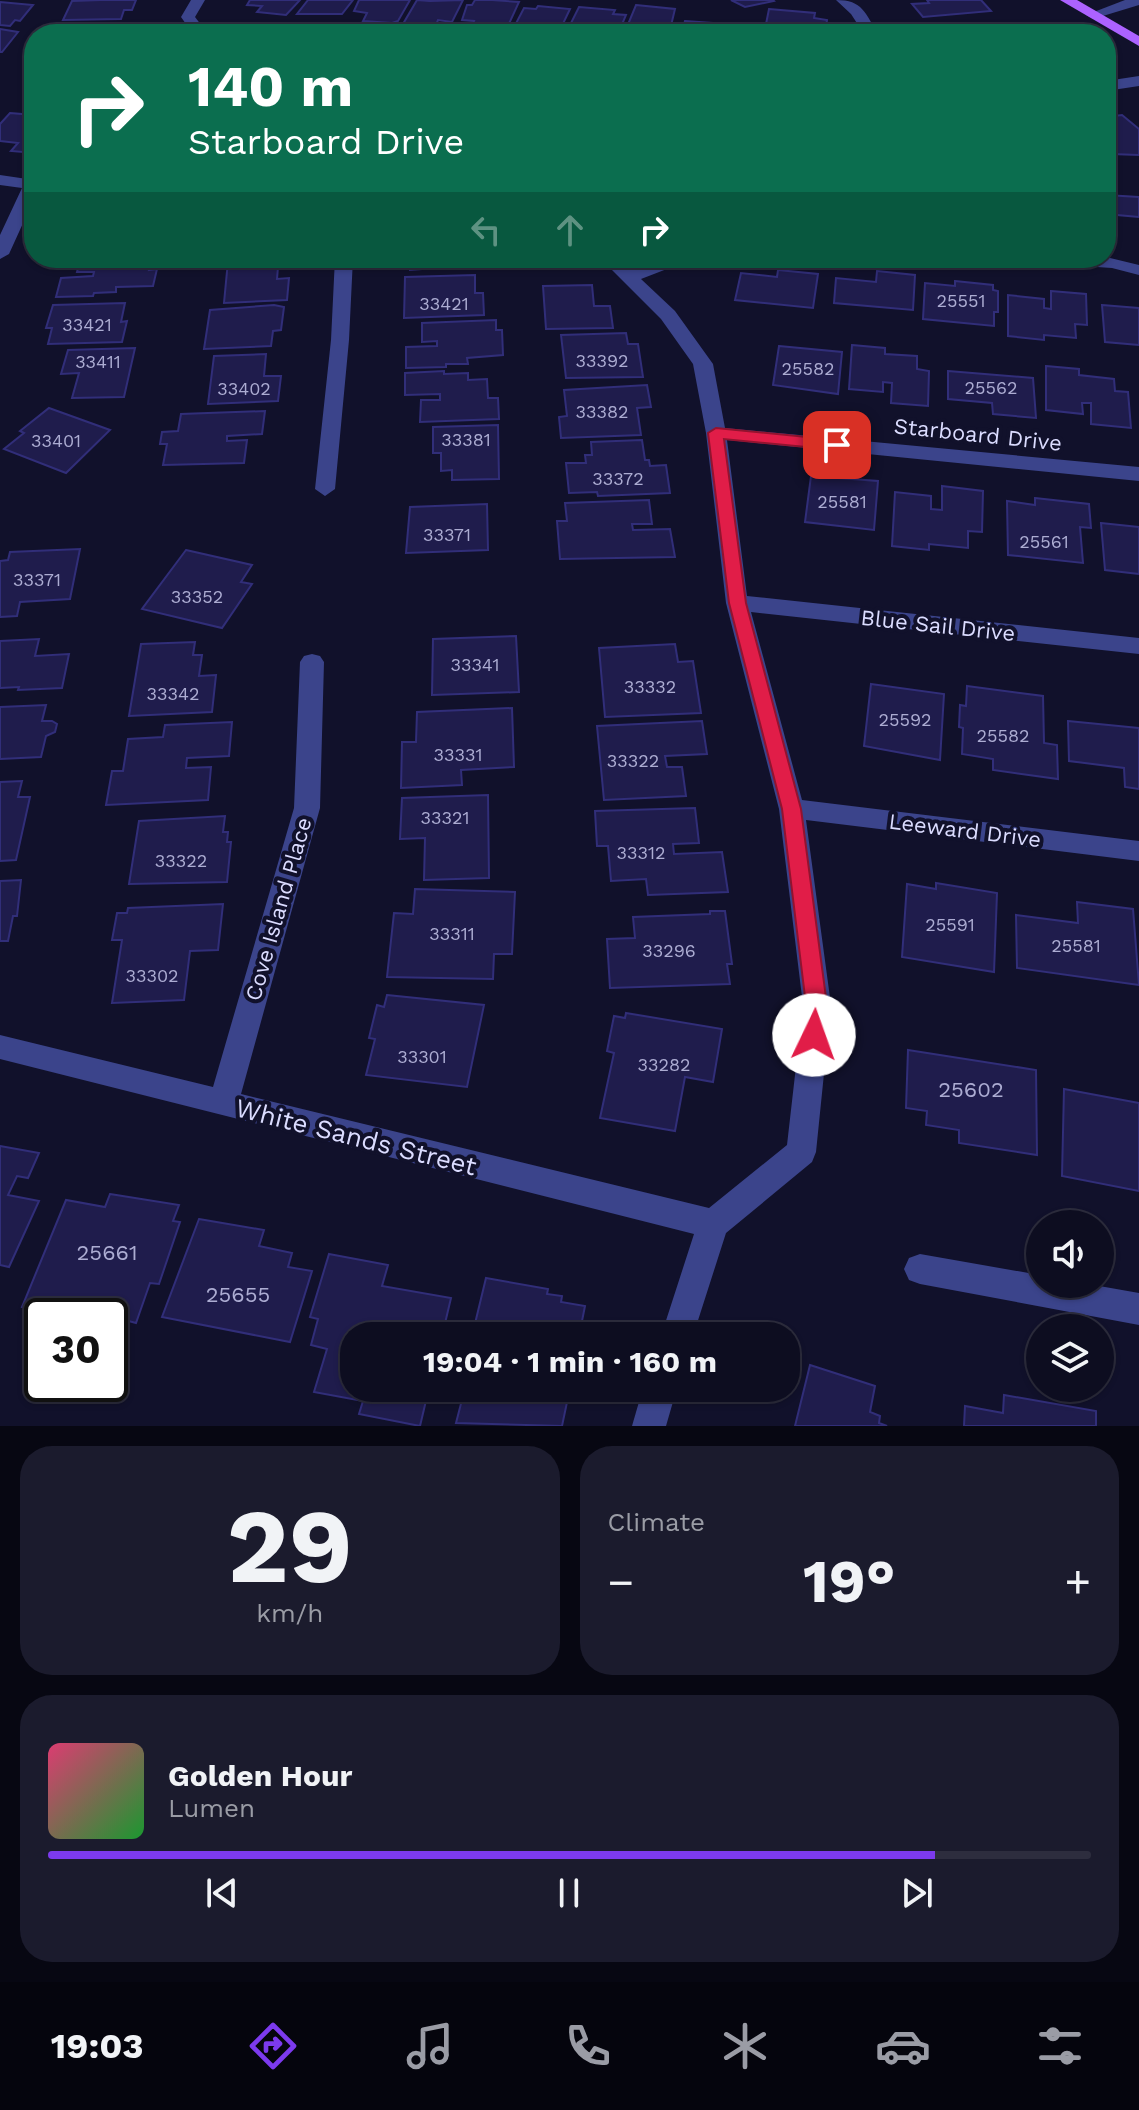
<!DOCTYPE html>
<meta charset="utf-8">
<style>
:root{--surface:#0d0d20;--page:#1b1b2d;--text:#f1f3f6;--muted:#9a9ca5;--line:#2d2d3e;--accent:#7c3aed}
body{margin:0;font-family:"Work Sans",sans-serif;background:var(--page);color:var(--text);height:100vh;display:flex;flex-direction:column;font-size:30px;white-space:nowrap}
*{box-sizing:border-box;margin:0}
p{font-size:26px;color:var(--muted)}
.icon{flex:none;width:44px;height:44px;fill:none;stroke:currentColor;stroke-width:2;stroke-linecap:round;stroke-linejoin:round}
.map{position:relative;height:1426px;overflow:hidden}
.sheet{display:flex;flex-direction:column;gap:20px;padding:20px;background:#070712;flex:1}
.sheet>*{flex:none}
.banner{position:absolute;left:24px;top:24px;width:1092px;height:244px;border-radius:32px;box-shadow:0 2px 6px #0004,0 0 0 2px var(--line);background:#0b6e4f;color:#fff;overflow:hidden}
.buttons{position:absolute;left:1026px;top:1210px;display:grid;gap:16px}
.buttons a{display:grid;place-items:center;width:88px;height:88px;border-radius:50%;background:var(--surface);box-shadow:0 2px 6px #0004,0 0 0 2px var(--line);font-size:40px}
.speed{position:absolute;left:24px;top:1298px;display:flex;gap:16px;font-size:40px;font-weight:700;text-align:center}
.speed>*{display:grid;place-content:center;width:104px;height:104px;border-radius:50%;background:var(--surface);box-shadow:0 2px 6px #0004,0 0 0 2px var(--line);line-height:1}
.speed .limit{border:4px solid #111;border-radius:12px;background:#fff;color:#111}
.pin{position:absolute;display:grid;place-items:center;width:68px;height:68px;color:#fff;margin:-34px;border-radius:16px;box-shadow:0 4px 12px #0006}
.me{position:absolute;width:88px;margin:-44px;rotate:3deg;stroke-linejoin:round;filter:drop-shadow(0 0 6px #0008)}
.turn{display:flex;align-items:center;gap:28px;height:168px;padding:0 32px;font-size:36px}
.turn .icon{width:104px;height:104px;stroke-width:2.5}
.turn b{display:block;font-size:56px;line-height:68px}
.lanes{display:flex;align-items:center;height:76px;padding:0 32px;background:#0003;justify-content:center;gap:40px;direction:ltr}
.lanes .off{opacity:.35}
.big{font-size:60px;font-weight:700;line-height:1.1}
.sheet .card{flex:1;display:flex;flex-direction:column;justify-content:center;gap:12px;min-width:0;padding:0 28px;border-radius:32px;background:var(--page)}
.sheet .dial{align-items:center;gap:0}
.dial b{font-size:104px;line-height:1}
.song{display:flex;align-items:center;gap:24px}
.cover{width:96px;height:96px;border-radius:12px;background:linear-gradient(135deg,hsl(340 70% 55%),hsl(130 70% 35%))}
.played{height:8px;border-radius:4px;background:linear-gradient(90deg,var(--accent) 85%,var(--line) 85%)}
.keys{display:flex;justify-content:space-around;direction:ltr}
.heat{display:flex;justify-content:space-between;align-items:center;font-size:44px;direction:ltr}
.sheet .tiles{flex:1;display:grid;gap:20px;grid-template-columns:1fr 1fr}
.card:last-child{grid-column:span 2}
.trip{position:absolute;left:340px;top:1322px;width:460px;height:80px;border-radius:32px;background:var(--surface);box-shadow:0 2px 6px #0004,0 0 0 2px var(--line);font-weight:700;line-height:80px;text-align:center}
.tabs{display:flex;height:128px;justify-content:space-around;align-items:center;background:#05050d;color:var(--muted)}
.tabs .icon{width:56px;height:56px}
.tabs .selected{color:var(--accent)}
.tabs b{font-size:36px;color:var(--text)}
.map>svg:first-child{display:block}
</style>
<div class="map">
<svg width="1139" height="1426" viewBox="0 0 1139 1426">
<rect width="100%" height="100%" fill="#11112b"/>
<g fill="#1f1c4c" stroke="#312e79" stroke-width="2">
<path d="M101,0H136L132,10H124L121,19L63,20L72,1Z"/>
<path d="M250,0H300L286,15L257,12L262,6L247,5Z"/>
<path d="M308,0H353L342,14H297Z"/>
<path d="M359,0H410L398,21L392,23L363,21L367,13L354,11Z"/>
<path d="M417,0L430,1L463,0L452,22L438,20L435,27L403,24Z"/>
<path d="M475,0H492L519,2L507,28L503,30L471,28L474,21L462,20L467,5H472Z"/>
<path d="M731,0H773L774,1L745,7Z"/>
<path d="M927,0H981L991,11L923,17L912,4L929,3Z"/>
<path d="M0,2L33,5L20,21L15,20L10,26L0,25Z"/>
<path d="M636,5L675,9L669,34H624Z"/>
<path d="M538,6L570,9L560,30L545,29L543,34L511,33L524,8L536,9Z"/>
<path d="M579,7L615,10L613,14L626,15L618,34H579L581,30L568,29Z"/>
<path d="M769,9L815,13L814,18L827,20L825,34L773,30L774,24H766Z"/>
<path d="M685,21L713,23L730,26L728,34H681Z"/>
<path d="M116,23L122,34H63L80,29Z"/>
<path d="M939,23L990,24L997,34H936L942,33Z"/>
<path d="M0,29L18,32L2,52H0Z"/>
<path d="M10,113L34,115V153L11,151L18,143L0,141V124Z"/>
<path d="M1122,115L1139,129V155L1111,154L1106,149V117Z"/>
<path d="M1106,195L1139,197V217L1106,214Z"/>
<path d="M81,258H152L149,270L157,269L153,286L116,287V292L94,293L93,296L56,297L61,278L93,276L94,272H77Z"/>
<path d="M410,258H476V265L410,270Z"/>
<path d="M269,259L268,267H278L277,279L289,278L287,300L224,303L228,261Z"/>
<path d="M778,270L818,274L813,308L735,300L741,273L777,277Z"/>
<path d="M877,271L915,275L913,310L834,303L836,278L876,282Z"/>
<path d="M475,275V293H483L484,315L404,318L405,277Z"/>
<path d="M955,281L993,285V290L998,291V312H994V326L923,319L925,283L955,286Z"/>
<path d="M592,285L594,306H610L613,328L546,329L543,286Z"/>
<path d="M1051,291L1086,294L1087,325L1075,324L1076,338L1044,335V340L1008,336V295L1044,299V308L1051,309Z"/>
<path d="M125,303L121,322L127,321L122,342L48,344L52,328H46L53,305Z"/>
<path d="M274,305L284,307L281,330L273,331L271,346L204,349L210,310Z"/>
<path d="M1102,305L1139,308V345L1105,342Z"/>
<path d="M496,320V330H502L503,355L467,358L468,364H446V367L406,368V347L437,346V341L422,342V323Z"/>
<path d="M626,333L628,344H638L643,377L566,378L561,335Z"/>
<path d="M852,345L885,348V354L917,356V369L929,371L928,406L891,403L892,383L883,382V392L849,389Z"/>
<path d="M779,346L842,352L838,394L773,385Z"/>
<path d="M135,348L124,397L72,398L79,373L61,374L68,350Z"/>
<path d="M266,354L264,376H281L278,401L208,404L214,356Z"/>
<path d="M1046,366L1079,369V375L1114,379L1115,391L1128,392L1131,428L1091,424V403H1082L1083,414L1046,410Z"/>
<path d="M444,371V374L468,373V380L487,379L488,398H498L499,419L420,422L421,400H440V394L405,395V373Z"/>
<path d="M948,371L1033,378L1036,418L993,414L992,403L948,399Z"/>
<path d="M647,385L651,407L637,408L641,435L561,438L559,417L567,416L564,390Z"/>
<path d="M49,408L110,430L66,473L4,449L24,433L20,431Z"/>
<path d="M265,411L262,434L227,436V441L247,440L244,463L163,465L167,444H160L162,432L178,431L181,414Z"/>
<path d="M498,425L499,479L452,480V470L441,471V453H433V427Z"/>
<path d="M642,440L645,460H649L650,466L666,465L670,493L598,496L597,492L569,493L566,463H586L585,455H592L591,442Z"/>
<path d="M811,476L878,481L874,530L805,522Z"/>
<path d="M942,486L983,491L982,532L968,531V548L929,544V550L892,546L895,492L931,496V509L942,510Z"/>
<path d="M1035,498L1089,504L1091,528L1080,527L1083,563L1008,555L1007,501L1035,505Z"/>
<path d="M649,500L652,524H632L633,530L670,529L675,557L560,559L557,521H567L565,503Z"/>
<path d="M487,504L488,550L406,553L410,507Z"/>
<path d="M1101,523L1139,527V574L1105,570Z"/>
<path d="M80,549L70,599L20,602L17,616L0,617V561L8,560L10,552Z"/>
<path d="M186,550L252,565L241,582L252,584L222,628L142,609Z"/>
<path d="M516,636L519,692L432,695L433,639Z"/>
<path d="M39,639L35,656L69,654L62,688L18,690L19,687L0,688V641Z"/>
<path d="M195,642L193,655H202L199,676L216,675L212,712L129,716L141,644Z"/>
<path d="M675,644L678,662L693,661L701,713L605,717L599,648Z"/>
<path d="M871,684L944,694L940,760L864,746Z"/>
<path d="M967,686L1043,696L1044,743L1057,745L1058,779L993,770V759L962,754L963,728L959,727L960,705L966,706Z"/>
<path d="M46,705L42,721H52L57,724L55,732L46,736L41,757L0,759V707Z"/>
<path d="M512,708L514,767L461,770L462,785L401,788L402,742H416L417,712Z"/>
<path d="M702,721L707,754L665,756L667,767H682L686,796L604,800L597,726Z"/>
<path d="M1068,721L1139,728V789L1125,787L1124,768L1069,761Z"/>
<path d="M232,722L229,756L187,758L186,768L211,767L208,800L106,805L112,771H123L128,739L163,737L165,725Z"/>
<path d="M22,781L18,797H30L16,860L0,861V782Z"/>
<path d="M488,795L489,878L424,880L425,838L400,839L402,798Z"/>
<path d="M695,808L699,843L673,844L674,854L722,852L728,892L648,895L646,879L611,881L608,846H597L595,811Z"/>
<path d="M225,816L223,832H228L227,842H231L227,882L129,884L139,821Z"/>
<path d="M21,880L17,916H13L8,941H0V881Z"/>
<path d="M936,883L997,893L994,972L902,957L907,884L936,889Z"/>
<path d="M415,889L515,892L512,954H494L493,979L387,977L394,913L413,914Z"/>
<path d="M1077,902L1133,909L1139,985L1017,968L1016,915L1078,923Z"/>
<path d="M223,904L218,950L190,951L184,1000L112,1003L122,940H112L117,913H127L128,908Z"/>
<path d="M710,911H725L732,964H727L730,984L610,988L607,939L635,938L633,917L710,914Z"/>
<path d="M387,995L484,1005L467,1087L366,1075L375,1039L369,1038L377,1005L384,1007Z"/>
<path d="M626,1013L722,1029L713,1082L685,1077L675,1131L600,1118L614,1053L607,1051L614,1016L625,1018Z"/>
<path d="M908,1050L1036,1070L1037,1155L959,1143V1130L926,1125L927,1111L906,1108Z"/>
<path d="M1064,1089L1139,1103V1191L1062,1176Z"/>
<path d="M0,1146L39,1153L28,1178L17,1176L8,1195L39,1201L9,1267L0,1265Z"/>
<path d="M110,1194L179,1205L173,1221L180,1222L159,1284L150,1283L136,1323L110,1316L79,1312L78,1316H72L22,1307L66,1200L105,1207Z"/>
<path d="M199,1219L264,1230L259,1246L292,1253L288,1267L312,1271L290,1342L162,1317Z"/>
<path d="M329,1254L388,1265L382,1286L451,1298L442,1336H354V1388H429L420,1426L359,1414L363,1401L314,1392L327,1349L311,1345L318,1319L310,1317Z"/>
<path d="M486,1278L548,1289L547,1294L562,1296L561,1302L585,1306L579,1336H472Z"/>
<path d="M810,1365L875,1386L870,1412L880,1416L879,1423L887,1426H795Z"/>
<path d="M465,1388H570L562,1426L456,1423Z"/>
<path d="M1004,1395L1096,1411V1426H964L965,1406L1003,1413Z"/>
</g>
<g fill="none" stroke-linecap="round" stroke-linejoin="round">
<g fill="#3b448b" fill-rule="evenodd">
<path d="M191,0H205L195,17L208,34H193L181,17Z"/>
<path d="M836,0C863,0 865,13 878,34H864L851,14Z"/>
<path d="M1125,0H1139V5L1093,19L1086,15Z"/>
<path d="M1139,76V86L1106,91V81Z"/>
<path d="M0,175L34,180V199L9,254L0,259V235L22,188L0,185Z"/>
<path d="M335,258H353L349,340L335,489L325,496L315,489L331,340Z"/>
<path d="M600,258H619L631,270L663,258H688L685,262L641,279L675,311L713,364L725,428L1139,467V481L727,440L747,596L1139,638V654L751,612L802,800L1139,841V861L806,820L831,1005L816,1152L812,1162L726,1233L693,1336H661L694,1234L0,1059V1035L213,1087L294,808L300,662L304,656L312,654L320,656L324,662L320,808L241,1094L709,1208L787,1145L803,1005L779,809L726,603L706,433L693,364L661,319Z"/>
<path d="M1027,258L1106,257L1139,265V275L1112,268L1036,263Z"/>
<path d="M920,1254L1040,1275V1284H1088L1139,1293V1325L920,1284L909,1280L904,1269L909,1258Z"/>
<path d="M643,1388H677L666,1426H632Z"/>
</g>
<path fill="#ac62ff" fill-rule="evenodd" d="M1060,0H1077L1139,36V46Z"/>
</g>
<path fill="#e11d48" stroke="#92132f" stroke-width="2" d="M716,428L837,440L845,445L837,450L724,439L746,603L801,809L827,1005L821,1041L814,1044L806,1041L803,1035L806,1005L782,809L729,603L708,433Z"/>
<g text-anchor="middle" stroke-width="8" stroke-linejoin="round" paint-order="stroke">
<g font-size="18" fill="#acacd2">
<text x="961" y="307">25551</text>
<text x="444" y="310">33421</text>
<text x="87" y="331">33421</text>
<text x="602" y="367">33392</text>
<text x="98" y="368">33411</text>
<text x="808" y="375">25582</text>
<text x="991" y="394">25562</text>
<text x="244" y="395">33402</text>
<text x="602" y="418">33382</text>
<text x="466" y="446">33381</text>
<text x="56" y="447">33401</text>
<text x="618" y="485">33372</text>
<text x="842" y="508">25581</text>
<text x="447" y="541">33371</text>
<text x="1044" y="548">25561</text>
<text x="37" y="586">33371</text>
<text x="197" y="603">33352</text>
<text x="475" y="671">33341</text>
<text x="650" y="693">33332</text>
<text x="173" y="700">33342</text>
<text x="905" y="726">25592</text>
<text x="1003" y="742">25582</text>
<text x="458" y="761">33331</text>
<text x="633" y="767">33322</text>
<text x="445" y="824">33321</text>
<text x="641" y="859">33312</text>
<text x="181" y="867">33322</text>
<text x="950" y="931">25591</text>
<text x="452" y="940">33311</text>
<text x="1076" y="952">25581</text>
<text x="669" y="957">33296</text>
<text x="152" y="982">33302</text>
<text x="422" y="1063">33301</text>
<text x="664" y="1071">33282</text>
</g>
<g font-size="22" fill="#dbdcff" stroke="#11112b">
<text transform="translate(978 434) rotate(6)" y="8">Starboard Drive</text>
<text transform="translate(938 625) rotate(6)" y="8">Blue Sail Drive</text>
<text transform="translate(965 830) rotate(7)" y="8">Leeward Drive</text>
<text transform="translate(278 909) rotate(-74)" y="8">Cove Island Place</text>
</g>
<g font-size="22" fill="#acacd2">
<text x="971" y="1097">25602</text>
<text x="107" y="1260">25661</text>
<text x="238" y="1302">25655</text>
</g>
<g font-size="26" fill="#dbdcff" stroke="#11112b">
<text transform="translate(356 1137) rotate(14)" y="9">White Sands Street</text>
</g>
</g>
</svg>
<div class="buttons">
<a><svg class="icon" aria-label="sound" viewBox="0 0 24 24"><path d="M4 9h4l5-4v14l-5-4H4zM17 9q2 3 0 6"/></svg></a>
<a><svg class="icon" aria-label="layers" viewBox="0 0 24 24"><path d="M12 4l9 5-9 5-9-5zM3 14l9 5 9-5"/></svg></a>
</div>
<div class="speed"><div class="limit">30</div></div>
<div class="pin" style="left:837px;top:445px;background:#d93025"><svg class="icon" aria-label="arrive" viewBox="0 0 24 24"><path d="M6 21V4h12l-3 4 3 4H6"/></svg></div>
<svg class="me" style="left:814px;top:1035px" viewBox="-20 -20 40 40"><circle r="19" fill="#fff"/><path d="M0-13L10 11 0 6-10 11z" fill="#e11d48"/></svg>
<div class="trip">19:04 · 1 min · 160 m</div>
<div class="banner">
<div class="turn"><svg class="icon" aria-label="right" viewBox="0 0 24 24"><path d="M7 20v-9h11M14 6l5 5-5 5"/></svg><div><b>140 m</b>Starboard Drive</div></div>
<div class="lanes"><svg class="icon off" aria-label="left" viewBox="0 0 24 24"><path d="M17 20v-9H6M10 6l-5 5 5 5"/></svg><svg class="icon off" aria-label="ahead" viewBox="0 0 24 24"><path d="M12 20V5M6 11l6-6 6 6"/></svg><svg class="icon" aria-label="right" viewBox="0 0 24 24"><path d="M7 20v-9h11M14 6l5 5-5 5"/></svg></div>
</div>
</div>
<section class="sheet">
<div class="tiles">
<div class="card dial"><b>29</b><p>km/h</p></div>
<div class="card"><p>Climate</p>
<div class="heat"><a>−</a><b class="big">19°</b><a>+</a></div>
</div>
<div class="card">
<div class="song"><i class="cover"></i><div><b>Golden Hour</b><p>Lumen</p></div></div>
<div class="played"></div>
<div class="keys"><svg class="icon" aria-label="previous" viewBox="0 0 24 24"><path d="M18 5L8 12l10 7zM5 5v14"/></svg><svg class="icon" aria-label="pause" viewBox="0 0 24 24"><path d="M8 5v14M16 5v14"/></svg><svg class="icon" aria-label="next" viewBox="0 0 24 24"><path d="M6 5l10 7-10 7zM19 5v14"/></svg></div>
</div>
</div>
</section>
<nav class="tabs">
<b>19:03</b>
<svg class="icon selected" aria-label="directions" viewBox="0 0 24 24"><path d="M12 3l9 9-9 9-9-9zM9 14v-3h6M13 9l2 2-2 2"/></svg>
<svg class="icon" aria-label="music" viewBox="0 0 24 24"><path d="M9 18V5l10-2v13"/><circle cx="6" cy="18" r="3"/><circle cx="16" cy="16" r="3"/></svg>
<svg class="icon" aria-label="phone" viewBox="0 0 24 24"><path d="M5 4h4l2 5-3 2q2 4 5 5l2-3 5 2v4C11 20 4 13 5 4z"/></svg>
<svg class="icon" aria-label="climate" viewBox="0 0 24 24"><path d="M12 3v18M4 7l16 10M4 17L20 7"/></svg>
<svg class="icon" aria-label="car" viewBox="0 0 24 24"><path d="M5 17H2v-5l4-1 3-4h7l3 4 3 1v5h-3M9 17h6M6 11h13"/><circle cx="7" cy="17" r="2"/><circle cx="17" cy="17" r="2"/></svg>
<svg class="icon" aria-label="filters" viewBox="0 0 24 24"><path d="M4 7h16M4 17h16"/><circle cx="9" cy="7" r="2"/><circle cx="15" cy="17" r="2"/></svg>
</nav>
